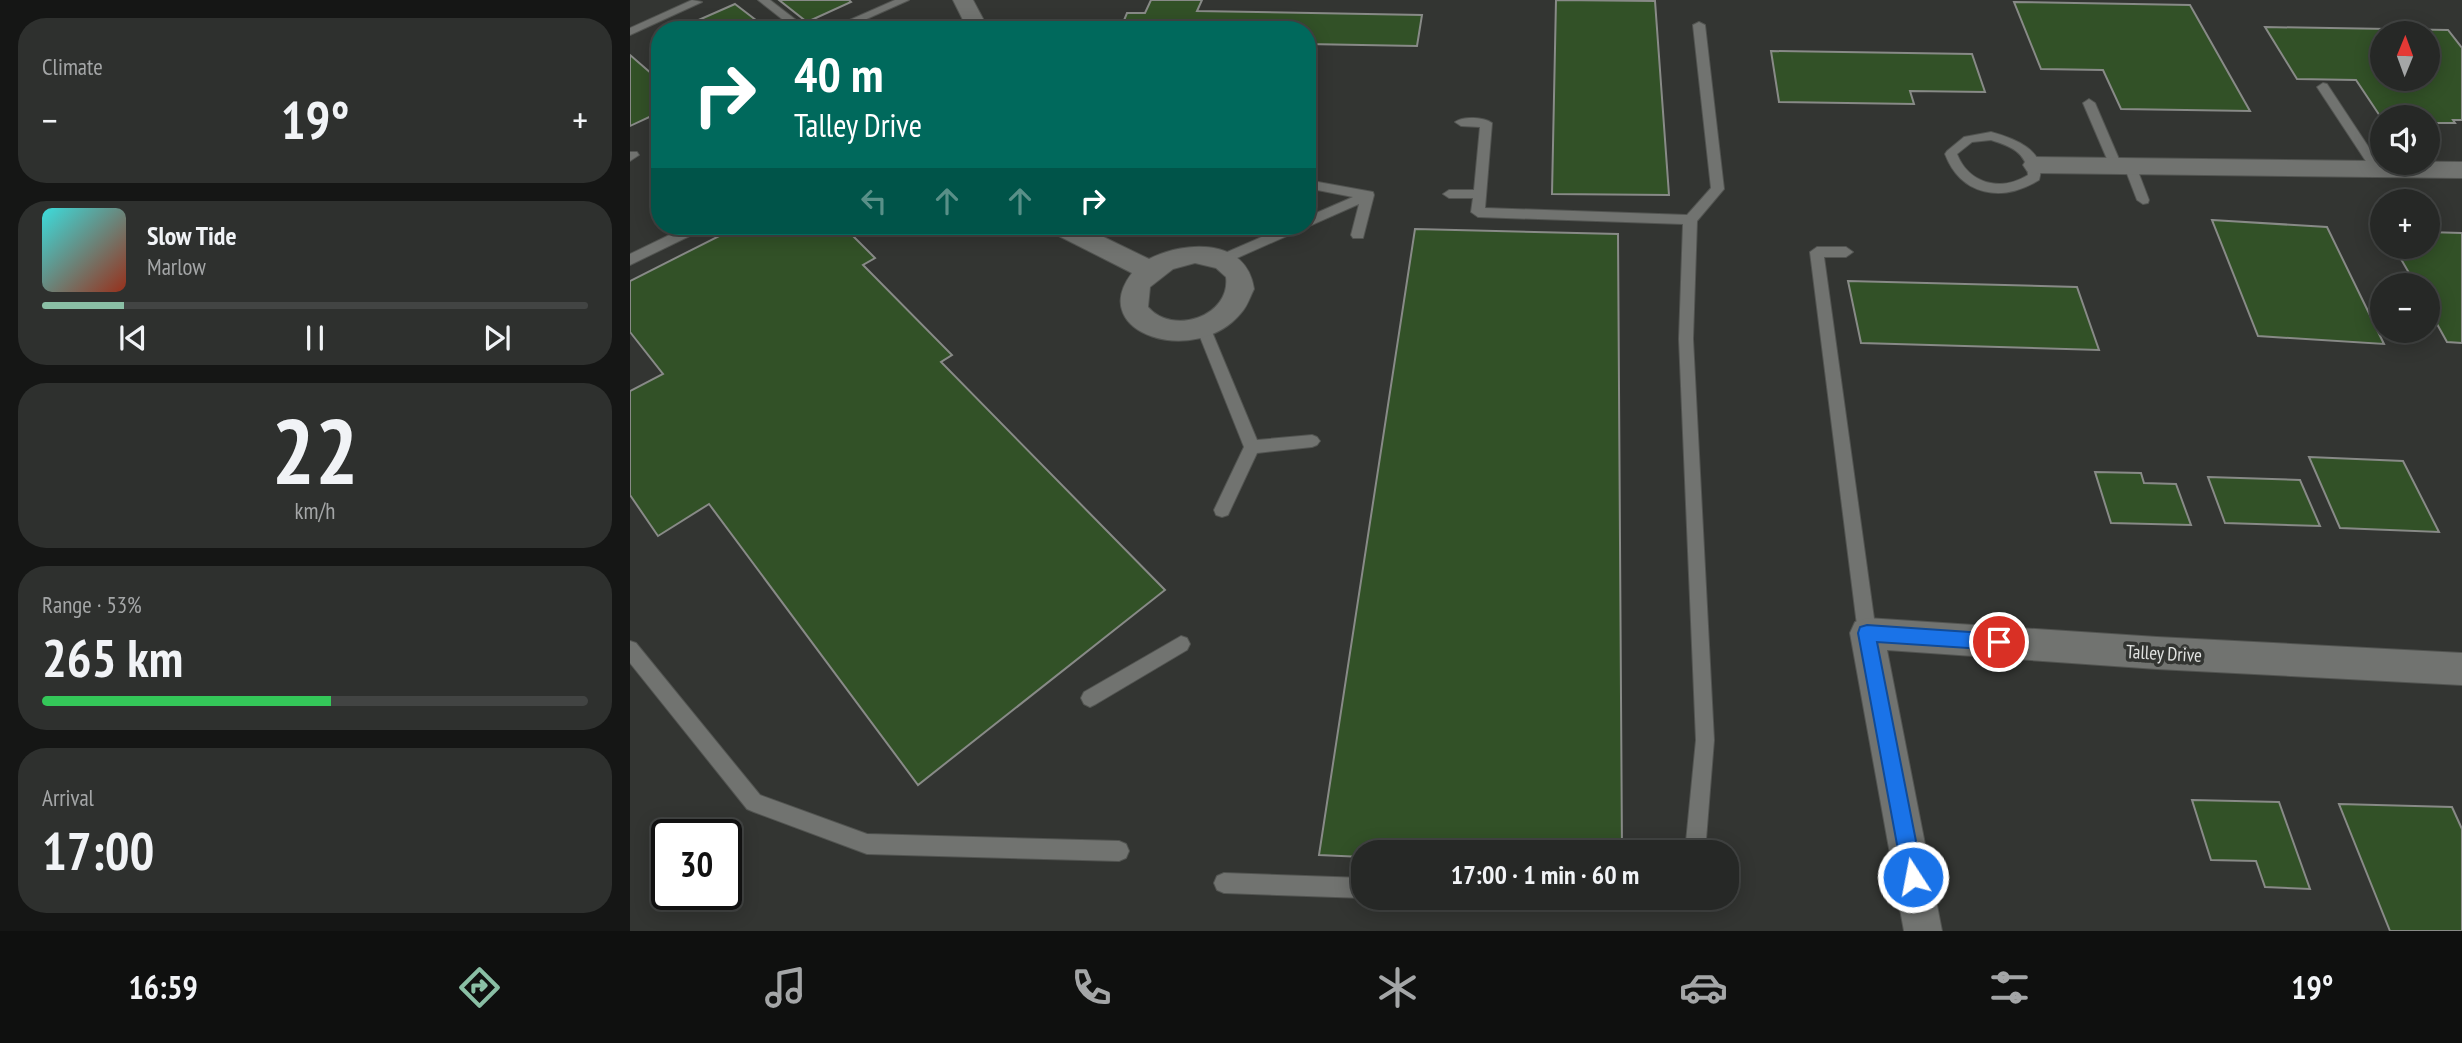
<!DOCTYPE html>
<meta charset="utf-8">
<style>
:root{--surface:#262826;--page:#2e302e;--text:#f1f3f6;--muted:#a4a6a7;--line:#424443;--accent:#8abfa5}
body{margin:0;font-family:"PT Sans Narrow",sans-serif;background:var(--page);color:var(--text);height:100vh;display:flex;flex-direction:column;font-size:26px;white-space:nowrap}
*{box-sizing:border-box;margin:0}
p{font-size:23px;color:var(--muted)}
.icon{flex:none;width:38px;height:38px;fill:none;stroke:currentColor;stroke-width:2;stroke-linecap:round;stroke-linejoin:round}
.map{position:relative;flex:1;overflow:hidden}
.sheet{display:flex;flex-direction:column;gap:18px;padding:18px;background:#151615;width:630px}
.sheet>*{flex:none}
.guide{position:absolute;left:21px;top:21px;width:665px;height:214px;border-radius:28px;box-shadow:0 4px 18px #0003,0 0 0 2px var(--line);background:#00695c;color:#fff;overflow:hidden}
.needle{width:46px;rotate:1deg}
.tools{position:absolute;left:1740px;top:21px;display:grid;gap:14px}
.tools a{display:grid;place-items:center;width:70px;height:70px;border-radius:50%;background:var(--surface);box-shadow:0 4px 18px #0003,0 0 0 2px var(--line);font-size:35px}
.speed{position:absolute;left:21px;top:819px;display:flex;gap:14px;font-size:35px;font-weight:700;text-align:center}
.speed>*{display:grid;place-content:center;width:91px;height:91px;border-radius:50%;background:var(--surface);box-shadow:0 4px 18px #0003,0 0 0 2px var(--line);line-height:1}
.speed .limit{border:4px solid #111;border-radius:10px;background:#fff;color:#111}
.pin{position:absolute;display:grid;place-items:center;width:60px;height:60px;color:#fff;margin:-30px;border:4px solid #fff;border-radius:50%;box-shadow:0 2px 7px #0007}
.me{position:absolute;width:77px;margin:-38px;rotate:349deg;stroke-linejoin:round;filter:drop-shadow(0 0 5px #0008)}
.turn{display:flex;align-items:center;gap:24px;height:147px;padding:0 28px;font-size:32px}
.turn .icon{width:91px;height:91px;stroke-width:2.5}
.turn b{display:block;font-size:49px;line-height:60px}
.lanes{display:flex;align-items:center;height:66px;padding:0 28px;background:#0003;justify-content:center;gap:35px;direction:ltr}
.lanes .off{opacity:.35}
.big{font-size:52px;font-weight:800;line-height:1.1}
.sheet .widget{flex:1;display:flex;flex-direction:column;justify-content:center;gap:10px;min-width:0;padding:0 24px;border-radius:28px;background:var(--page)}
.sheet .dial{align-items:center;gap:0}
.dial b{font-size:91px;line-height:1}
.song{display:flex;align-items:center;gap:21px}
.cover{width:84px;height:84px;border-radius:10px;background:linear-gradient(135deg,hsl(180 70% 55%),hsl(10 70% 35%))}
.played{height:7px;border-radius:4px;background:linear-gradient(90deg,var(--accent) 15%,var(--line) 15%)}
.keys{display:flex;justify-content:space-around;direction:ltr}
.heat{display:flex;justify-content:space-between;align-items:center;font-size:38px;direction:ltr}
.charge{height:10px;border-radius:5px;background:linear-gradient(90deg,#34c759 53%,var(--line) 0)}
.trip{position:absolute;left:721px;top:840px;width:388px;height:70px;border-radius:28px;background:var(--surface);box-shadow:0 4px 18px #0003,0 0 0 2px var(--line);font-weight:800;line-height:70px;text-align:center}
.tab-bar{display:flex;height:112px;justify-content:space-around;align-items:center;background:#0f100f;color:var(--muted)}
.tab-bar .icon{width:49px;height:49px}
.tab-bar .active{color:var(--accent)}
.tab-bar b{font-size:32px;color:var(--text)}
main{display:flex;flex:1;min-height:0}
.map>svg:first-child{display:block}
</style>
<main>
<section class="sheet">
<div class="widget"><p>Climate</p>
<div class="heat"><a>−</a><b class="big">19°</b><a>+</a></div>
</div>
<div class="widget">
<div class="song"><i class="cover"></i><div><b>Slow Tide</b><p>Marlow</p></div></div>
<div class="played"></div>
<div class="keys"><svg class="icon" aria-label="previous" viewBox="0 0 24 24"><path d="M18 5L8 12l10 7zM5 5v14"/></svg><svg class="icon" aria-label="pause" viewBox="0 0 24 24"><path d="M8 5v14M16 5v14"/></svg><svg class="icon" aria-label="next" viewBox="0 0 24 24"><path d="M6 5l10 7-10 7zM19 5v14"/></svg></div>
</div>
<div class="widget dial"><b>22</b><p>km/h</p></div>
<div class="widget"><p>Range · 53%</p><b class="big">265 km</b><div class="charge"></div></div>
<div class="widget"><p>Arrival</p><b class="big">17:00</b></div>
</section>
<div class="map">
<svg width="1832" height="931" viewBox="0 0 1832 931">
<rect width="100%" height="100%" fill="#333532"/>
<g fill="#325127" stroke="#888a87" stroke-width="2" fill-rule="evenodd">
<path d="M149,0H219L221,2L177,22Z"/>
<path d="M521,0H572L567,11L792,15L787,46L677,44V30H490L497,13H515Z"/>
<path d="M926,0L1025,1L1039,195L922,194Z"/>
<path d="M1384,2L1560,5L1620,111L1491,109L1473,70L1411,69Z"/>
<path d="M105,4L139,30L65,29L71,27L64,22Z"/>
<path d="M1635,27L1818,30L1832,48V120H1823L1825,123H1797V117L1752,119L1726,80L1667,79ZM1752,33H1797V79H1752Z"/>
<path d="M1141,51L1342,54L1355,92L1280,91L1284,104L1149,102Z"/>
<path d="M0,55L30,81V112L0,126Z"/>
<path d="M1582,220L1697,227L1754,344L1628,336Z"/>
<path d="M109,226H213L245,258L233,265L322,355L311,362L535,590L288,785L79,504L28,536L0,495V391L33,374L0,332V281Z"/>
<path d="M785,229L988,234L992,852H733V857L689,855Z"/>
<path d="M1797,232L1832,233V343L1817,342L1797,306V285H1786L1764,247H1797Z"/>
<path d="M1218,281L1447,287L1469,350L1231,343Z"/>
<path d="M1679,457L1773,461L1809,532L1710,528Z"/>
<path d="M1465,472L1511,473L1514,483L1546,484L1561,525L1481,523Z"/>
<path d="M1578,477L1670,480L1690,526L1595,523Z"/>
<path d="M1562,800L1649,802L1680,889L1635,887L1626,861L1581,860Z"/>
<path d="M1709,804L1822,807L1832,829V931H1760Z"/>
</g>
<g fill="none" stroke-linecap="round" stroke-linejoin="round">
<defs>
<g id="service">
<path d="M62,0L72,2L0,35V28Z"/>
<path d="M128,0H140L179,30H166Z"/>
<path d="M265,0H279L212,30H197Z"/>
<path d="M347,20L353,23L351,25L335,30H316Z"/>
<path d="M1069,22L1075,25L1094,189L1067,221L1063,339L1084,740L1075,852H1055L1066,740L1049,339L1053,224L848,217L841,212L843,198H819L813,194L819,190H844L850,127L831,126L825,122C833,116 854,117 862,123L855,208L1057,215L1081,188L1063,25Z"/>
<path d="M1693,83L1697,84L1751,166V172H1743L1687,87Z"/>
<path d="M1459,99L1465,103L1492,166L1490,169H1482L1480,166L1453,103Z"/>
<path d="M1361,132C1383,138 1418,150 1409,180C1372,203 1331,196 1315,154L1317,151L1334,137ZM1361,140C1380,146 1397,152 1398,175C1371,192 1339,184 1327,154L1342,142Z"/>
<path d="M0,152H7L9,155L0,161Z"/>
<path d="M1500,162L1506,166L1519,200L1518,203L1513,204L1507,200L1494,166Z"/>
<path d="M677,180L743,192L744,195L733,238H723L721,235L729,204L598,262H588L586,259L588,256L657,226H677V217L723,197L677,188Z"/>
<path d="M58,226H76L74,229L0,265V254Z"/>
<path d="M1187,247H1216L1223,252L1216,257H1194L1246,633L1243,639L1237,641L1231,639L1228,633L1180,252Z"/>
<path d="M573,322L580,327L627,440L682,435L687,437L690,441L687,445L682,447L627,453L598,515L592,517L586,515L584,510L614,447L566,327Z"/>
<path d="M551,636L557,638L560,644L557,650L466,704L460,707L454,704L451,698L454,692Z"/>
<path d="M0,641L6,643L130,795L237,834L489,841L496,844L499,851L496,858L489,861L237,854L124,812L117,809L0,663Z"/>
<path d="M594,873L733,878L734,898L594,893L587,890L584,883L587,876Z"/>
</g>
<g id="minor">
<path d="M323,0H343L359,30H338Z"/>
<path d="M1405,157L1832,162V178L1405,173L1397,171L1393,165L1397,159Z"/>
<path d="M418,226H451L519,259C556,240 617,238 624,289C620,297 617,307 611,313C566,368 455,334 502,273L421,232ZM565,263L586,268L596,277C601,316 543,336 518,307L520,287L543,269Z"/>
<path d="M1237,618L1527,637L1832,653V685L1527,669L1257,650L1312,931H1274L1220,633L1225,622Z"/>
</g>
</defs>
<use href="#service" stroke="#525451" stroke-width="2"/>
<use href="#minor" stroke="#525451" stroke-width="2"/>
<use href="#service" fill="#717370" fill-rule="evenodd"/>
<use href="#minor" fill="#717370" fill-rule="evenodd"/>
</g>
<path fill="#1a73e8" stroke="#114b97" stroke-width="2" d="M1237,625L1369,634L1375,636L1378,642L1375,648L1369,650L1247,642L1293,877L1290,884L1283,887L1276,884L1273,877L1228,633L1230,627Z"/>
<g text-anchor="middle" stroke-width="7" stroke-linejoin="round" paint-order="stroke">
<g font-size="19" fill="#e0e2e0" stroke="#333532">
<text transform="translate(1534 653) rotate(3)" y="7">Talley Drive</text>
</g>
</g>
</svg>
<div class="tools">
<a><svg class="needle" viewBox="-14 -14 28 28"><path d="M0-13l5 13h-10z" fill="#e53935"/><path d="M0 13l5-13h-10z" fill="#a4a6a7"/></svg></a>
<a><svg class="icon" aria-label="sound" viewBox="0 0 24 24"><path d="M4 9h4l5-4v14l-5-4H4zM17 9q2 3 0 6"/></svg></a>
<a>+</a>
<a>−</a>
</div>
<div class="speed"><div class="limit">30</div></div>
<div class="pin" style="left:1369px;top:642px;background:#d93025"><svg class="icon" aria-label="arrive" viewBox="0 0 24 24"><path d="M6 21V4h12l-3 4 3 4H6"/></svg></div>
<svg class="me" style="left:1283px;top:877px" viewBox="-20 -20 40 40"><circle r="17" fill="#1a73e8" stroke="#fff" stroke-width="3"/><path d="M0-11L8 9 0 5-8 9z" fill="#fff"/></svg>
<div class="trip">17:00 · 1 min · 60 m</div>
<div class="guide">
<div class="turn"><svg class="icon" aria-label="right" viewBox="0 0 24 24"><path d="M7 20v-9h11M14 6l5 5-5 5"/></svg><div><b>40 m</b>Talley Drive</div></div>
<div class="lanes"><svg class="icon off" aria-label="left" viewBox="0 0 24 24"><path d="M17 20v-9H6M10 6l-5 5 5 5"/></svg><svg class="icon off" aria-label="ahead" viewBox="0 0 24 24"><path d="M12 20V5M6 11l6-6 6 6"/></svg><svg class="icon off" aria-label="ahead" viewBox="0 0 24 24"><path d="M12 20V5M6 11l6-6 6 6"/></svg><svg class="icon" aria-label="right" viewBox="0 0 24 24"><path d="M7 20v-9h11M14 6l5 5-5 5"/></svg></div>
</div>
</div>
</main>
<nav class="tab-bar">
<b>16:59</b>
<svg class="icon active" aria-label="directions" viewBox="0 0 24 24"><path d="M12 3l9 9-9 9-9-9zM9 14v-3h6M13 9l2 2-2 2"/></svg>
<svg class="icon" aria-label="music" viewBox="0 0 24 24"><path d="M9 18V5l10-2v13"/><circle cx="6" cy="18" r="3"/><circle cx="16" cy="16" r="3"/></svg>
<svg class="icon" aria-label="phone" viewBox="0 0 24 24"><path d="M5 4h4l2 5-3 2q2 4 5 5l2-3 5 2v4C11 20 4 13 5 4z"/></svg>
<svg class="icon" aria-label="climate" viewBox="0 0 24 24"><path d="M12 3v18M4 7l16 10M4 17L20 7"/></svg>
<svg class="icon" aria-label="car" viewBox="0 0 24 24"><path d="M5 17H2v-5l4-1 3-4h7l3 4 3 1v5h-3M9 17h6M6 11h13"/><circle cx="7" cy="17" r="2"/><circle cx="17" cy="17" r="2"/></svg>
<svg class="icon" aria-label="filters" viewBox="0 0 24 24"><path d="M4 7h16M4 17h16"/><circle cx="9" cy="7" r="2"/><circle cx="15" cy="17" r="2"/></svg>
<b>19°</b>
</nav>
